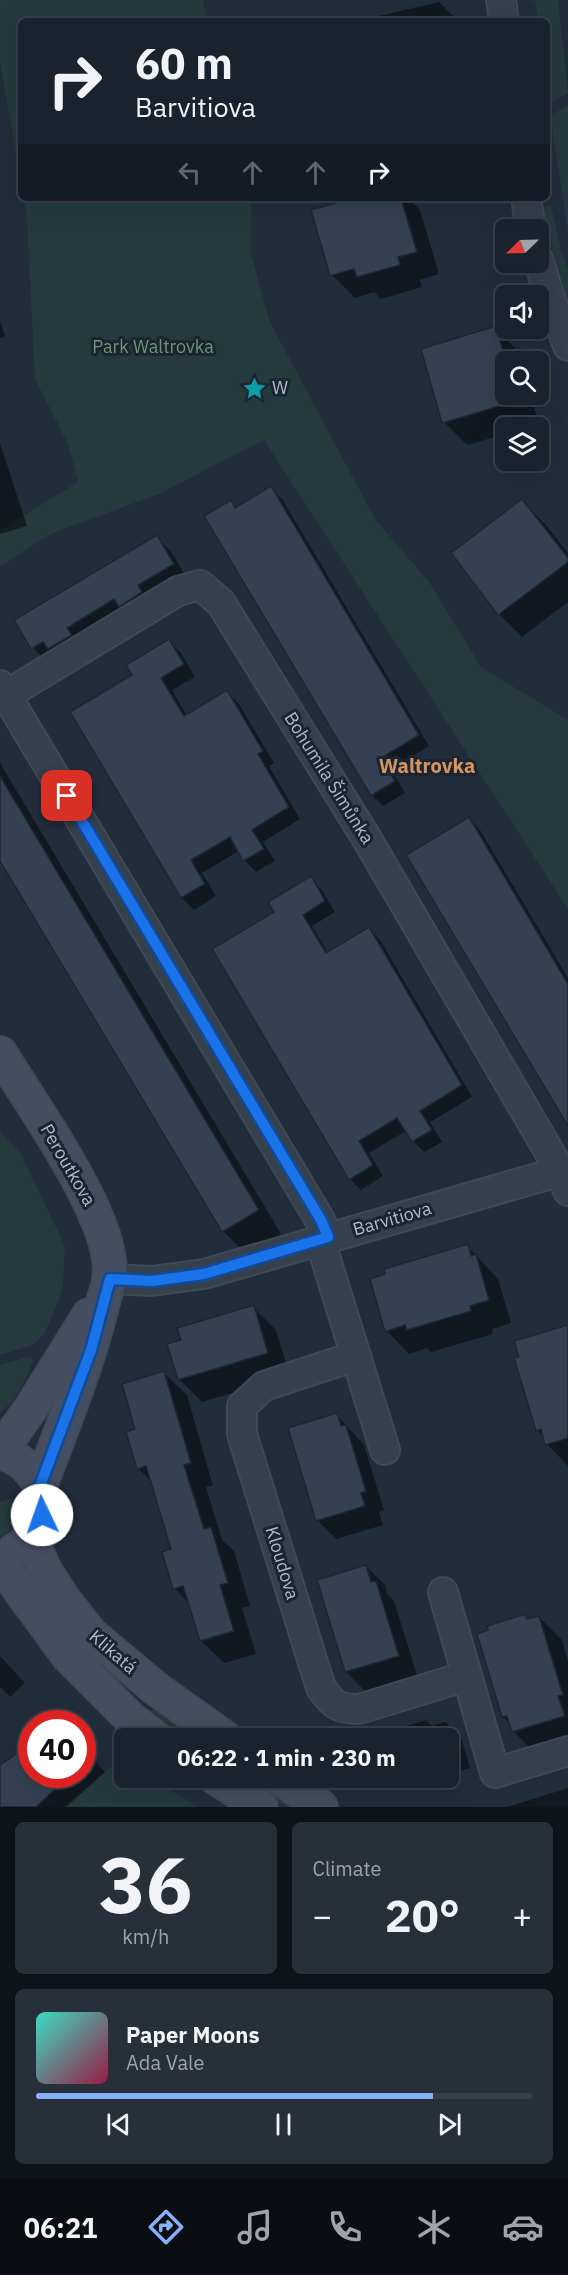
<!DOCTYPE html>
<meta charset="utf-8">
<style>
:root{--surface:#1a222d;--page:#272f39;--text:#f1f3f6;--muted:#9fa4aa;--line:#383f49;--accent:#85b1fa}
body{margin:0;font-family:"IBM Plex Sans",sans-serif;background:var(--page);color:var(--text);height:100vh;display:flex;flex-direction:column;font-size:22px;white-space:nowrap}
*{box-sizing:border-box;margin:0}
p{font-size:20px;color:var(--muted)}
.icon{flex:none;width:33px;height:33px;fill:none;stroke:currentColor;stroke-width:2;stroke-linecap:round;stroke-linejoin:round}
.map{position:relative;height:1807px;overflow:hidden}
.panel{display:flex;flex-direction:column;gap:15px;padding:15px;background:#0e1319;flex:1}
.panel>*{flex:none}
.banner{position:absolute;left:18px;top:18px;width:532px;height:183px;border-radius:9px;box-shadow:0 6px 24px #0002,0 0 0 2px var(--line);background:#1a222d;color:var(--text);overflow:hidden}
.needle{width:39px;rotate:247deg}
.fabs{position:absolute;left:495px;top:219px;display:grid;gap:12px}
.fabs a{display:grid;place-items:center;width:54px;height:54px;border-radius:9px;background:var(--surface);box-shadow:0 6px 24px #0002,0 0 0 2px var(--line);font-size:30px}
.speed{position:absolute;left:18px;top:1710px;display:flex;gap:12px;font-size:30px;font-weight:700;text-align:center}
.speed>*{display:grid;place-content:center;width:78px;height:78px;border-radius:50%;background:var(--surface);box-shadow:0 6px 24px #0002,0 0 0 2px var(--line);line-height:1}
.speed .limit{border:9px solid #d22;background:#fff;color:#111}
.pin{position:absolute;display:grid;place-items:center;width:51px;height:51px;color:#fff;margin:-26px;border-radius:12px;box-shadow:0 3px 9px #0006}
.me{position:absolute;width:66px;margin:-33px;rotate:357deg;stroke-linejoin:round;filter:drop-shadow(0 0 4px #0008)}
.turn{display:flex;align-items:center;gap:21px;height:126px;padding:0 18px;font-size:27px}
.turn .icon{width:78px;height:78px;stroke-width:2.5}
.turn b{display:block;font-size:42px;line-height:51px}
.lanes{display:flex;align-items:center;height:57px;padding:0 18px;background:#0003;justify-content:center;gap:30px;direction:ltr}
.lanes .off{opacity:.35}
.big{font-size:45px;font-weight:700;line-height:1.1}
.panel .widget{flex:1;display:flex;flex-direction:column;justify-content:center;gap:9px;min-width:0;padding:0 21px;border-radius:9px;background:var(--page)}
.panel .dial{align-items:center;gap:0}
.dial b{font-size:78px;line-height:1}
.song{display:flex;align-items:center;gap:18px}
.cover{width:72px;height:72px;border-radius:9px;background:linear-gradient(135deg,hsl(170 70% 55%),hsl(340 70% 35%))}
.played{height:6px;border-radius:3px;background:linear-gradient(90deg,var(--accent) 80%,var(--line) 80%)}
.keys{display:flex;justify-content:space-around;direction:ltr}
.heat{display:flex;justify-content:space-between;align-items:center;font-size:33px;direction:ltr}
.panel .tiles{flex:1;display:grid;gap:15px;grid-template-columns:1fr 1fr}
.widget:last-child{grid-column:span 2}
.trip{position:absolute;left:114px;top:1728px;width:345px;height:60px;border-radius:9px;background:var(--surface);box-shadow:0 6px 24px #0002,0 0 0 2px var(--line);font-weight:700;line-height:60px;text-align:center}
.menu{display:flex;height:96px;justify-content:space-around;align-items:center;background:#0a0e12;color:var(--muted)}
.menu .icon{width:42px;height:42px}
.menu .active{color:var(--accent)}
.menu b{font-size:27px;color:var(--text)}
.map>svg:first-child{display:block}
</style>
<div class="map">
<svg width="568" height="1807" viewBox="0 0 568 1807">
<rect width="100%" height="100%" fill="#222d3c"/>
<g fill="#243a3d">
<path d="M0,0H203L206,21H21V181L0,61Z"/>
<path d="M535,0H558L568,93L549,104L548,21H538Z"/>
<path d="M568,105V231L550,116Z"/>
<path d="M24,198H251V253L269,320L375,519L429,582L481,667L568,720V909L264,440L159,494L50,534L0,567V530L78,482L68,444L35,379L27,220Z"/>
<path d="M551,205L559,242L568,270V304L557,271L543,207Z"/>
<path d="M0,1132L21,1154L65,1246L63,1284L59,1299L45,1333L33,1345L0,1355Z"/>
<path d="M28,1357L32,1358L33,1361C25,1380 17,1400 0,1413V1365Z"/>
<path d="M21,1496C24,1514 17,1528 0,1536V1502Z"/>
<path d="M158,1703L208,1738H189L151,1712Z"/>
<path d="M120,1759L124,1761V1778H150L198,1807H62Z"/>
<path d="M244,1778H263L305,1807H285Z"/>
</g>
<g fill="#0007">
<path d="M439,2L458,21H367L366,19Z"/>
<path d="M358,198H408L420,210L439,274L420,280L422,287L381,299L374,292L355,298L332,275Z"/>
<path d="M0,321L5,336L0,338Z"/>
<path d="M495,328L518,351L521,362H506V394H530L539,424L527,428H506V434L467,445L444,422Z"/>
<path d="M0,443L27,526L0,534Z"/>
<path d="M271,488L282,499L429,746L391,769L405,793L383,806L372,795L230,502L237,509Z"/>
<path d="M522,501L545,524L568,553V602L522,637L499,614Z"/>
<path d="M157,537L172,553L188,580L48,663L33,648Z"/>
<path d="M169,641L181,653L195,677L172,690L187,716L227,692L239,704L274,763L269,766L300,819L263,842L275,861L256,872L244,860L239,851L202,873L216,896L194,910L182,898L72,713L134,675Z"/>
<path d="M0,763L281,1234L246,1254L223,1231L0,857Z"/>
<path d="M469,819L480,830L568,978V1122Z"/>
<path d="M310,878L321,889L335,912L312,926L328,953L369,929L380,940L472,1097L430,1122L442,1142L424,1152L413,1141L406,1131L369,1153L383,1176L361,1190L350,1179L276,912Z"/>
<path d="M467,1246L498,1279L511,1323L492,1329L493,1334L431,1352L427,1348L409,1354L387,1331Z"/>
<path d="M253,1307L276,1330L290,1376L202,1402L179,1379L183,1340Z"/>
<path d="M568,1329V1466L547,1444L545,1438L537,1430Z"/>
<path d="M164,1373L187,1395L213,1486L206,1487L222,1540L234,1551L250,1606L242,1608L256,1654L224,1663L201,1641L189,1603L174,1588L173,1550L153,1483L138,1468L137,1430Z"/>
<path d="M337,1415L364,1445L384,1510L379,1512L383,1525L336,1539L317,1520Z"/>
<path d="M366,1566L385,1585L387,1594L394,1601L417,1675L365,1691L346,1672L319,1581Z"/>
<path d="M525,1616L529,1620L539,1617L562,1640L568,1661V1745L536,1754L513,1731L511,1725L503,1717Z"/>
<path d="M0,1656L25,1683L10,1697L0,1687Z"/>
<path d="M426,1720L432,1726L445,1722L461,1737L470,1768L448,1774V1738H389L387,1732Z"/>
<path d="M32,1743V1774H82V1747L105,1772L66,1807H0V1770Z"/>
<path d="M407,1778H437L414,1784Z"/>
<path d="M568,1788V1807H507Z"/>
</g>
<g fill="#344152" stroke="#1d2633" stroke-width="1.5">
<path d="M353,198H401L417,252L398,257L400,265L357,277L354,269L330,276L311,210Z"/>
<path d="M496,326L506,362V394H515L517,401L442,423L421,349Z"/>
<path d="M271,486L419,735L381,758L395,781L371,796L204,516L231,500L235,508Z"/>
<path d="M522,499L568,558V562L498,615L451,553Z"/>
<path d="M157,535L174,564L138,585L142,592L119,607L114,599L67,628L72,635L48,649L43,642L31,649L14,620Z"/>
<path d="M169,639L184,664L161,678L184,716L227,690L263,751L258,754L289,807L252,830L264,849L243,861L230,837L191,860L205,884L181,898L70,712L132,675L126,665Z"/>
<path d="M0,776L259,1210L222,1232L0,861Z"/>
<path d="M469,817L568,984V1126L406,855Z"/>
<path d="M311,876L325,901L303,915L326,953L369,927L462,1085L420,1111L432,1130L412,1142L397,1118L359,1141L373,1165L349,1180L212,949L274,912L268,902Z"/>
<path d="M468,1244L471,1256L476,1254L489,1300L470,1306L471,1311L407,1330L405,1325L385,1332L370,1279L385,1274L384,1269Z"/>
<path d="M254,1305L268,1353L178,1380L167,1344L181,1340L177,1328Z"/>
<path d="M568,1325V1438L545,1445L541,1429L536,1431L514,1358L519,1357L514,1341Z"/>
<path d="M164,1371L191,1463L184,1465L204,1529L211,1527L228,1583L220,1585L234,1631L200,1641L183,1586L173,1589L162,1552L171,1549L146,1466L137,1469L126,1432L135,1429L122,1384Z"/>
<path d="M337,1413L341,1426L346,1425L366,1491L361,1493L365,1506L316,1521L288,1428Z"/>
<path d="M366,1565L371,1582L376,1581L399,1656L345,1672L317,1580Z"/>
<path d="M525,1614L527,1619L539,1616L563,1695L558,1696L565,1716L512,1732L507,1716L502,1717L477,1634L488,1630L487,1626Z"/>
<path d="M32,1743V1774H71L36,1807H0V1765Z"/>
</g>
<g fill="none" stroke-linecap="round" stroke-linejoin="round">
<defs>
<g id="street">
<path d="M501,0L504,21"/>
<path d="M526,198L531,230"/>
<path d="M538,259L550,298L568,346"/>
<path d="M0,685L320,1220L328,1237"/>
<path d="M6,695L178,591L200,585L221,603L367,839L561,1172L568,1191"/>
<path d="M320,1240L385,1450"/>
<path d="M110,1279L152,1281L204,1274L568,1169"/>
<path d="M356,1356L264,1386L242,1406V1434L321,1688C333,1704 337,1709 359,1709L467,1676"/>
<path d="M443,1592L495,1773L568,1751"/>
</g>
<g id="secondary">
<path d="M0,1053C30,1102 119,1224 109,1279C108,1289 103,1300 101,1310C86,1370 62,1428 40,1486"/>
<path d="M0,1452L31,1408L89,1315"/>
<path d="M0,1452C49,1466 60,1526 13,1551"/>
<path d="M30,1538L46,1572L64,1600L91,1634L155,1688L225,1738"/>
<path d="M0,1563L69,1657L131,1719L156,1738"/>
<path d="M216,1778L261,1807"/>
<path d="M280,1778L321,1807"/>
</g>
</defs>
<use href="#street" stroke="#3f4855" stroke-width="32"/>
<use href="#secondary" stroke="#3f4855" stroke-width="36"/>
<use href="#street" stroke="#363f4c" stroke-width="28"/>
<use href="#secondary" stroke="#444e60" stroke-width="33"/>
</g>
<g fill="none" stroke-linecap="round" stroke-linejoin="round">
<defs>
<path id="route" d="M42,1515L43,1499L40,1486L91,1350L110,1279L152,1281L204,1274L328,1237L321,1220L67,796"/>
</defs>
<use href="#route" stroke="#114b97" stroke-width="15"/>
<use href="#route" stroke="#1a73e8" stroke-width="10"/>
</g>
<defs>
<symbol id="sight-bare" viewBox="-9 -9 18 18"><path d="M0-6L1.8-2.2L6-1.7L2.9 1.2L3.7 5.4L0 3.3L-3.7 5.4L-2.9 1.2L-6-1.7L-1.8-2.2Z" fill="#0f9aa8" stroke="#1b2431" stroke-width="2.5" paint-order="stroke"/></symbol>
</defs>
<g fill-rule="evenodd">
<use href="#sight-bare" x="238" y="372" width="33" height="33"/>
</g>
<g text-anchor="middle" stroke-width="6" stroke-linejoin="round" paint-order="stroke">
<g font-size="18" fill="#689974" stroke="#1b2431">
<text x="153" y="353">Park Waltrovka</text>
</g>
<g font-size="18" fill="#b2bac8" stroke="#1b2431" text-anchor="start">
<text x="272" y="394">W</text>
</g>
<g font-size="18" fill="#b2bac8" stroke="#1b2431">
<text transform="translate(329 778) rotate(58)" y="6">Bohumila Šimůnka</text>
<text transform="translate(68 1165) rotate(60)" y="6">Peroutkova</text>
<text transform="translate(392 1219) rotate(-16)" y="6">Barvitiova</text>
<text transform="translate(282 1563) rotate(73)" y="6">Kloudova</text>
<text transform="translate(113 1652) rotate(41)" y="6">Klikatá</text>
</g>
<g font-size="20" font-weight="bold" fill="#d6945f" stroke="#1b2431">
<text x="427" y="773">Waltrovka</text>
</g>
</g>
</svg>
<div class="fabs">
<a><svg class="needle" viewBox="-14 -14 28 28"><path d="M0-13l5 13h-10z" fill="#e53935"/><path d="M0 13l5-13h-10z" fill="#9fa4aa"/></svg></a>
<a><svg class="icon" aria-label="sound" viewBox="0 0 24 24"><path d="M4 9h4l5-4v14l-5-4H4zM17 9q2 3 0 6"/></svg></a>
<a><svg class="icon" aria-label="search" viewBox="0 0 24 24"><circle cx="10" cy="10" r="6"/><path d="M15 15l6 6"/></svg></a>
<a><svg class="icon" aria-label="layers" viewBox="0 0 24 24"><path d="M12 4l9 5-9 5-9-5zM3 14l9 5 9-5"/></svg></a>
</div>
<div class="speed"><div class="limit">40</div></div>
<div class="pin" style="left:67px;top:796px;background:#d93025"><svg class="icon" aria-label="arrive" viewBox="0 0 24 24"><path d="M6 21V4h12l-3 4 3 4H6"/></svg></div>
<svg class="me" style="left:42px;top:1515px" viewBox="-20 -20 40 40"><circle r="19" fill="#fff"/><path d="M0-13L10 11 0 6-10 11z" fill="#1a73e8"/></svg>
<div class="trip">06:22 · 1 min · 230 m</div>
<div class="banner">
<div class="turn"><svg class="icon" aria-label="right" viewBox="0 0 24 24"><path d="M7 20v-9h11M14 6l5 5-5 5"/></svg><div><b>60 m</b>Barvitiova</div></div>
<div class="lanes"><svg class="icon off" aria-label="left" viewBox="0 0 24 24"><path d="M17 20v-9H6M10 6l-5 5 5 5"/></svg><svg class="icon off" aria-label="ahead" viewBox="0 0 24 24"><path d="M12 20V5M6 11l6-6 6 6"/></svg><svg class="icon off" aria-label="ahead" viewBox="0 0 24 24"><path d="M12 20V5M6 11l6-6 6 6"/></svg><svg class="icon" aria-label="right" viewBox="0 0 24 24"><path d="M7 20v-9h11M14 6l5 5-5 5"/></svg></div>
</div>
</div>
<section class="panel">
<div class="tiles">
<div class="widget dial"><b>36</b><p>km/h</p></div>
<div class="widget"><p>Climate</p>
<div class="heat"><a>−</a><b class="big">20°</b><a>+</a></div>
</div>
<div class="widget">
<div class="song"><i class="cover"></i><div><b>Paper Moons</b><p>Ada Vale</p></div></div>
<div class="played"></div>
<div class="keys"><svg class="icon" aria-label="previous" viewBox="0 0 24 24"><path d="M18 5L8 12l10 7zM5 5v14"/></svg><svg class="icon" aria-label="pause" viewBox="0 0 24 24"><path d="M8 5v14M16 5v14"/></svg><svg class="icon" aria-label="next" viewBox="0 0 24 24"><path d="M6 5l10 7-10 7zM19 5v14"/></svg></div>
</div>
</div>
</section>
<nav class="menu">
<b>06:21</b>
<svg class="icon active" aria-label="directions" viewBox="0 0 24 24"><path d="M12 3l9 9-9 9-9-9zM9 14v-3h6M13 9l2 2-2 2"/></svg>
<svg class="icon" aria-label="music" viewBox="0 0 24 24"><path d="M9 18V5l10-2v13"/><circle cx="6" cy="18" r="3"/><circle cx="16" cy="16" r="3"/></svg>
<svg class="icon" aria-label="phone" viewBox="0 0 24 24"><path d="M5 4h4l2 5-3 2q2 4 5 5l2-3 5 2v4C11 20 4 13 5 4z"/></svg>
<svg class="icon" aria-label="climate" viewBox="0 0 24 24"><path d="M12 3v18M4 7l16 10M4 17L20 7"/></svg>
<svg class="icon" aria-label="car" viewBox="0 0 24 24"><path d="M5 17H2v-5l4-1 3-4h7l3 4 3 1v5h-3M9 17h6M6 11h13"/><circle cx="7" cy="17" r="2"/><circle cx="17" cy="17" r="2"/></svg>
</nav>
